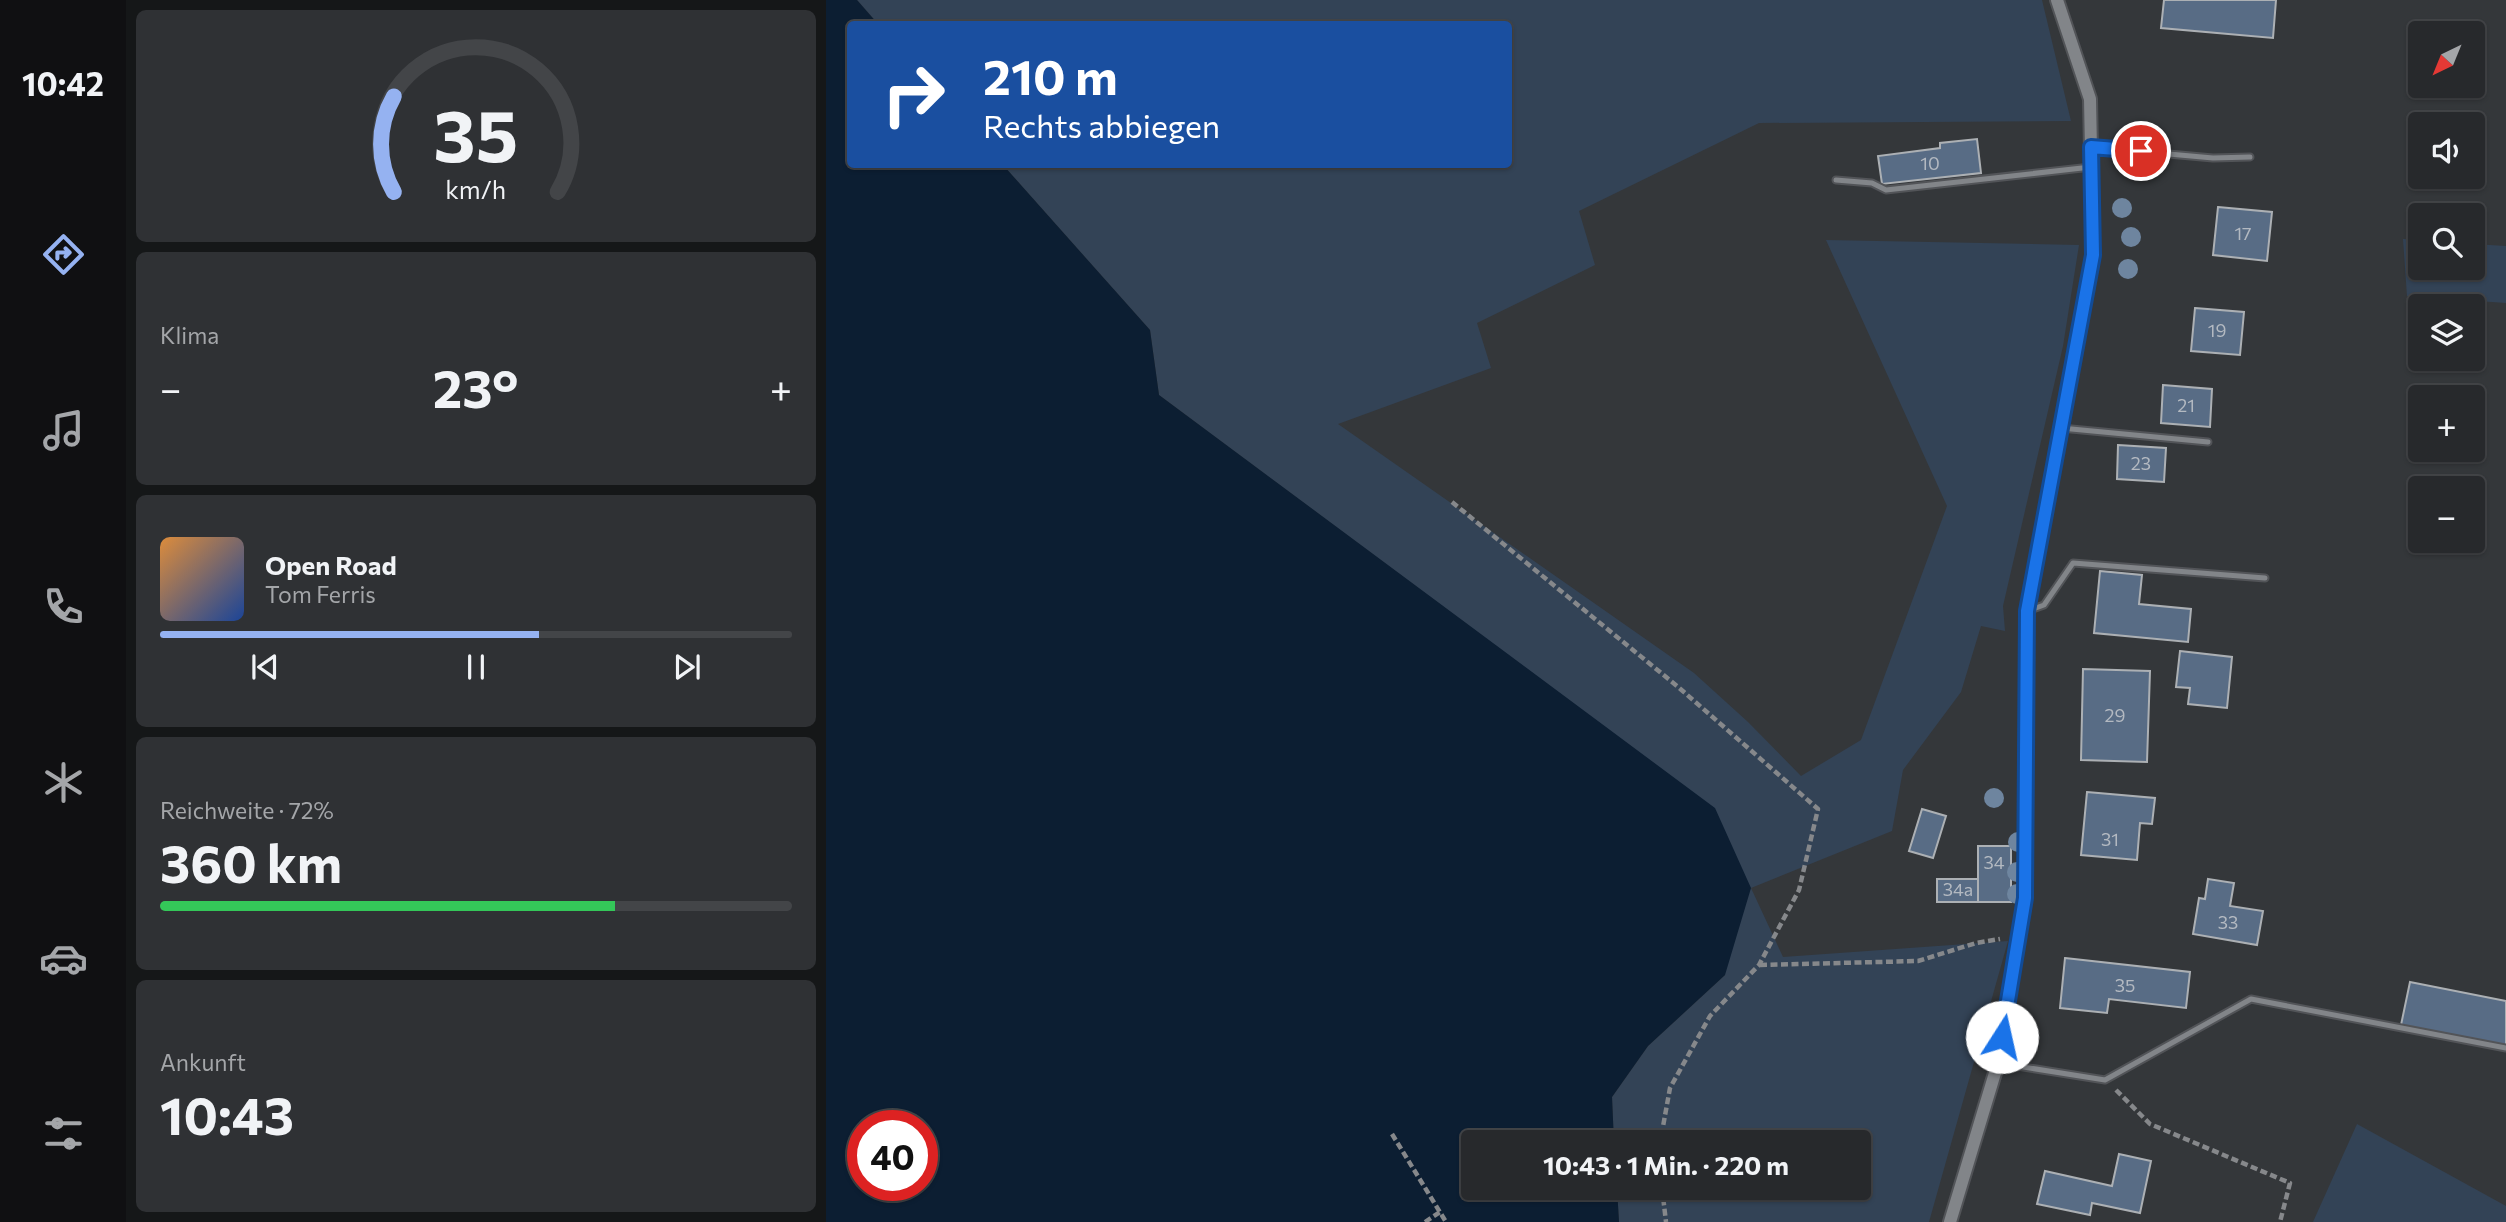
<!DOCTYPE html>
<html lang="de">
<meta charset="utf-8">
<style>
:root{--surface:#27292c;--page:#2f3134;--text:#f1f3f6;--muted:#a4a6a9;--line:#434548;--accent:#95b2f1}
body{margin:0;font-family:Commissioner,sans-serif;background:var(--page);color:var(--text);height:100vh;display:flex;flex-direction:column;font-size:26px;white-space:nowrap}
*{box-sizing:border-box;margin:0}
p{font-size:23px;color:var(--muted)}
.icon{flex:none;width:38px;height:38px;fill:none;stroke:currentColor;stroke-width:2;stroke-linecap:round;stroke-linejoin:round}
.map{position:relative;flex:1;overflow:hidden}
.details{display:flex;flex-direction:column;gap:10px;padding:10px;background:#151718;width:700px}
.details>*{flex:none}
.hud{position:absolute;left:21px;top:21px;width:665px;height:147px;border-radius:7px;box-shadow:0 2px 5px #0004,0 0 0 2px var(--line);background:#1a4fa0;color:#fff;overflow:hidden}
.needle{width:46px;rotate:223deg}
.controls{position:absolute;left:1582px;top:21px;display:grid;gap:14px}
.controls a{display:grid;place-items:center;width:77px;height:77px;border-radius:7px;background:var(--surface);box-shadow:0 2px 5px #0004,0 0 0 2px var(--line);font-size:35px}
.speed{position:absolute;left:21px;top:1110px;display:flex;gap:14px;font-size:35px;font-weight:700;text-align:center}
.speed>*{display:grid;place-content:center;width:91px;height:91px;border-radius:50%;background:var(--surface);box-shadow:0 2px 5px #0004,0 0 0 2px var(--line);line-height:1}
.speed .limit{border:10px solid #d22;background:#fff;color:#111}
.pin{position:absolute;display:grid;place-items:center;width:60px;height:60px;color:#fff;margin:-30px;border:4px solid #fff;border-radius:50%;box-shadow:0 2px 7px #0007}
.me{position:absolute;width:77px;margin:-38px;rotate:10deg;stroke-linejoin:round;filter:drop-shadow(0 0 5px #0008)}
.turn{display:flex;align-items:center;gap:24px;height:147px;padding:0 21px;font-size:32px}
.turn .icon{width:91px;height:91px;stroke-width:2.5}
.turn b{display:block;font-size:49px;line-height:60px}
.big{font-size:52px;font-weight:700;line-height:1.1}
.details .card{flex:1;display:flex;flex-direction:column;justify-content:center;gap:10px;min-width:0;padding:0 24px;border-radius:10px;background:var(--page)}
.details .dial{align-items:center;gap:0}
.dial svg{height:182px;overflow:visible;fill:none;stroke:var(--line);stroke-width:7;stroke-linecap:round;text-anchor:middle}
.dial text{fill:var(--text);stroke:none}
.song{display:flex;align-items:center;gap:21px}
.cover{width:84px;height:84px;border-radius:10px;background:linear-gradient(135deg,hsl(30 70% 55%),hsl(220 70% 35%))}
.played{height:7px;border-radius:4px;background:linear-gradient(90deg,var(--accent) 60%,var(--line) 60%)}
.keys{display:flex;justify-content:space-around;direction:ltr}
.heat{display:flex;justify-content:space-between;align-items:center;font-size:38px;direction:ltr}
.charge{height:10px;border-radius:5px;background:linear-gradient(90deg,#34c759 72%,var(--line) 0)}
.trip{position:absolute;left:635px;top:1130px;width:410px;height:70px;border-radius:7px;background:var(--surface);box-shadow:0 2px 5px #0004,0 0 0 2px var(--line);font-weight:700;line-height:70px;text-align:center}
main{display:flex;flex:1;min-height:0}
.tab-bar{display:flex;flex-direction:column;width:126px;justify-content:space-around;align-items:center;background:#101012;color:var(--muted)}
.tab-bar .icon{width:49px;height:49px}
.tab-bar .current{color:var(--accent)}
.tab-bar b{font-size:32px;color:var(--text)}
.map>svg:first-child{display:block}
</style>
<main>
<nav class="tab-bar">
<b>10:42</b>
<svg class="icon current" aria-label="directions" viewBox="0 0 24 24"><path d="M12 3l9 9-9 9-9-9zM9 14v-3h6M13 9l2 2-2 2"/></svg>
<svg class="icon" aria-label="music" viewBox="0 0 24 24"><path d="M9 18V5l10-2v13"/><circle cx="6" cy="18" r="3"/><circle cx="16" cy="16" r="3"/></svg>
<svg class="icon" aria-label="phone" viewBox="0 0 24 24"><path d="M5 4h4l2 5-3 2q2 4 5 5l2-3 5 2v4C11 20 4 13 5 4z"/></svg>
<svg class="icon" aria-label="climate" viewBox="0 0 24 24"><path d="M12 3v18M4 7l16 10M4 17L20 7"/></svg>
<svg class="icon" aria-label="car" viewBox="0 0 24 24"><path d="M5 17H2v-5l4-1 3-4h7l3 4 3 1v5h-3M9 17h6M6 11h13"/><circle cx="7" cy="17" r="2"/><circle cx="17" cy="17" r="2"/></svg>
<svg class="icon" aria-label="filters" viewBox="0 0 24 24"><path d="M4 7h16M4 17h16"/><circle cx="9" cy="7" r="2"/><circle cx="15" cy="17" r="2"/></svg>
</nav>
<section class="details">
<div class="card dial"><svg viewBox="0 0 100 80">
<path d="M14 69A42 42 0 1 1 86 69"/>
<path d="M14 69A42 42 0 0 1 14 27" stroke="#95b2f1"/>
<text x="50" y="56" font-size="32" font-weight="700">35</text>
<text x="50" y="72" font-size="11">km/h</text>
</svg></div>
<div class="card"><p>Klima</p>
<div class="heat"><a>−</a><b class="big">23°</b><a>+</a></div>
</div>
<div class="card">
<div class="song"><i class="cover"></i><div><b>Open Road</b><p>Tom Ferris</p></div></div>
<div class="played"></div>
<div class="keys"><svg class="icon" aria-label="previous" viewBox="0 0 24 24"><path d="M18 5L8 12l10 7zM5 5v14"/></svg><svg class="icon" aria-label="pause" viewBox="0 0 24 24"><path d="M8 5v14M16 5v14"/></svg><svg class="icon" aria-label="next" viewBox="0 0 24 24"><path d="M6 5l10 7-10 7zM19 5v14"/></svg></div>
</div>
<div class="card"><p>Reichweite · 72%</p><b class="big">360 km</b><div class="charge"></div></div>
<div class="card"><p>Ankunft</p><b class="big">10:43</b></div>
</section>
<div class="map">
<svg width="1680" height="1222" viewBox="0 0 1680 1222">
<rect width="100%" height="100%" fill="#34373a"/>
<g fill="#334356">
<path d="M31,0H1216L1245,121L933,123L753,211L769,265L651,323L665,368L512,424L868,673L922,722L975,776L1035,740L1121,506L1000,240L1253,245L1237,346L1177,606L1179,631L1155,626L1135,692L1077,770L1066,831L925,888L957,957L1182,941L1103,1222H793L791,1188H1032V1143H788L786,1097L822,1046L899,975L889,809L333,395L324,330L177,165L682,164V24H52Z"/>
<path d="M1577,239L1594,240V268H1647V244L1680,246V303L1581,296Z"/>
<path d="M1531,1124L1680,1206V1222H1487Z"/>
</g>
<path fill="#0c1e32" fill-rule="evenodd" d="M0,0H31L52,24H24V164L177,165L324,330L333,395L889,808L925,888L899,975L822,1046L786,1097L788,1143H648V1188H791L793,1222H0ZM96,1125V1185H37V1125Z"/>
<g fill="#586c85" stroke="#acb0b4" stroke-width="2">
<path d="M1338,0H1450L1447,38L1335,28Z"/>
<path d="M1151,139L1155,173L1056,184L1052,156L1114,148V143Z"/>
<path d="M1392,207L1446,212L1441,261L1387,255Z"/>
<path d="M1369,308L1418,312L1414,355L1365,351Z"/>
<path d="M1337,385L1386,389L1384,427L1335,423Z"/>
<path d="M1292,445L1340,448L1338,482L1291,479Z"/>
<path d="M1274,571L1316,575L1313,604L1365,609L1362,642L1268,633Z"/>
<path d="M1354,651L1406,657L1401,708L1362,704L1364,688L1350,687Z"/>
<path d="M1257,669L1324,671L1321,762L1255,760Z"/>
<path d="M1261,792L1329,798L1326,824L1314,823L1311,860L1255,855Z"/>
<path d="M1096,809L1120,816L1107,858L1083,851Z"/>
<rect x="1152" y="846" width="33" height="56"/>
<rect x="1111" y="879" width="41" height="23"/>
<path d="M1382,879L1408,883L1404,906L1437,911L1431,945L1367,934L1373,898L1379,899Z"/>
<path d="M1239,958L1364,972L1360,1008L1283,999L1281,1013L1234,1008Z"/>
<path d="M1584,982L1680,1001V1046L1575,1025Z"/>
<path d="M1293,1154L1325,1161L1314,1213L1266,1203L1264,1215L1211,1204L1219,1171L1286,1186Z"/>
</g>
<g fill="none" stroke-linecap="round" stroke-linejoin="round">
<defs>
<g id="service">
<path d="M1265,147L1387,158L1424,157"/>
<path d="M1010,180L1046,183L1060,190L1265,167"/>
<path d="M1235,428L1382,442"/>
<path d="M1204,610L1218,605L1247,563L1439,578"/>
<path d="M1172,1063L1279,1080L1425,999L1680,1048"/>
</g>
<path id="tertiary" d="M1124,1222L1172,1063L1199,898L1201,611L1267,255L1264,99L1231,0"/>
</defs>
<use href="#service" stroke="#525458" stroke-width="9"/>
<use href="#tertiary" stroke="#525458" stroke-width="16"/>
<g stroke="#86888b" stroke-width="4.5" stroke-dasharray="7 3.5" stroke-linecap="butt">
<path d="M626,502L851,686L992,809L973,890L933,965L884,1016L844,1088L834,1143"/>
<path d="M934,965L1092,961L1150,943L1174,939"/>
<path d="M1290,1090L1324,1124L1464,1183L1454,1222"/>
<path d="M566,1134L620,1222"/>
<path d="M836,1188L840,1222"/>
<path d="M599,1222L614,1212"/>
</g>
<use href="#service" stroke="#828589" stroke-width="5"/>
<use href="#tertiary" stroke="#828589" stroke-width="12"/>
</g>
<g fill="#6e859f">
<circle cx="1296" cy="208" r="10"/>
<circle cx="1305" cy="237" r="10"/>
<circle cx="1302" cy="269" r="10"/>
<circle cx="1168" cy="798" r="10"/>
<circle cx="1192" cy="842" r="10"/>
<circle cx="1191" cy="872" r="10"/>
<circle cx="1191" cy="894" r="10"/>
</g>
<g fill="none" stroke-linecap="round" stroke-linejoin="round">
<defs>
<path id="route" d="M1176,1037L1199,898L1201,611L1267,255L1265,147L1315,151"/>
</defs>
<use href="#route" stroke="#114b97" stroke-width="18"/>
<use href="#route" stroke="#1a73e8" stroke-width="12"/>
</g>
<g text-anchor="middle" stroke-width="7" stroke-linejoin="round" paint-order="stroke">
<g font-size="18" fill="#b3b9c1">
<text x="1104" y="170">10</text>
<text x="1417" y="240">17</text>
<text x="1391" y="337">19</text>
<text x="1360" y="412">21</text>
<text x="1315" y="470">23</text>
<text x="1289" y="722">29</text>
<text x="1284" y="846">31</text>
<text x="1168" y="869">34</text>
<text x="1132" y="896">34a</text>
<text x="1402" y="929">33</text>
<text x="1299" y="992">35</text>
</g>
</g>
</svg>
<div class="controls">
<a><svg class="needle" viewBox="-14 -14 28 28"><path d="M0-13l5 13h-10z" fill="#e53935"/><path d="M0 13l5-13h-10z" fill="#a4a6a9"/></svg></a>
<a><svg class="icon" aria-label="sound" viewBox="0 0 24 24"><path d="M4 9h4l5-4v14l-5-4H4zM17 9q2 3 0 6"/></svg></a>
<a><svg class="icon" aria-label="search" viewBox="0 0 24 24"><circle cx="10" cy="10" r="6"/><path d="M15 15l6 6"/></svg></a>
<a><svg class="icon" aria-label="layers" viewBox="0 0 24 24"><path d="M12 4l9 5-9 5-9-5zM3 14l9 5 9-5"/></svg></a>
<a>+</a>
<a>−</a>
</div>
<div class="speed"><div class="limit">40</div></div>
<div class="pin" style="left:1315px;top:151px;background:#d93025"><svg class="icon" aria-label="arrive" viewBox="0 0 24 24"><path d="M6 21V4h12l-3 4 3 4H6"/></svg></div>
<svg class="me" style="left:1176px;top:1037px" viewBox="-20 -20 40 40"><circle r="19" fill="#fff"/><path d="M0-13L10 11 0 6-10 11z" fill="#1a73e8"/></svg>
<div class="trip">10:43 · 1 Min. · 220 m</div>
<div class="hud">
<div class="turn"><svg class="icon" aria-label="right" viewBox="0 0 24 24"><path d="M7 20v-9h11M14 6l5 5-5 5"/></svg><div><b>210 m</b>Rechts abbiegen</div></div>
</div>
</div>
</main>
